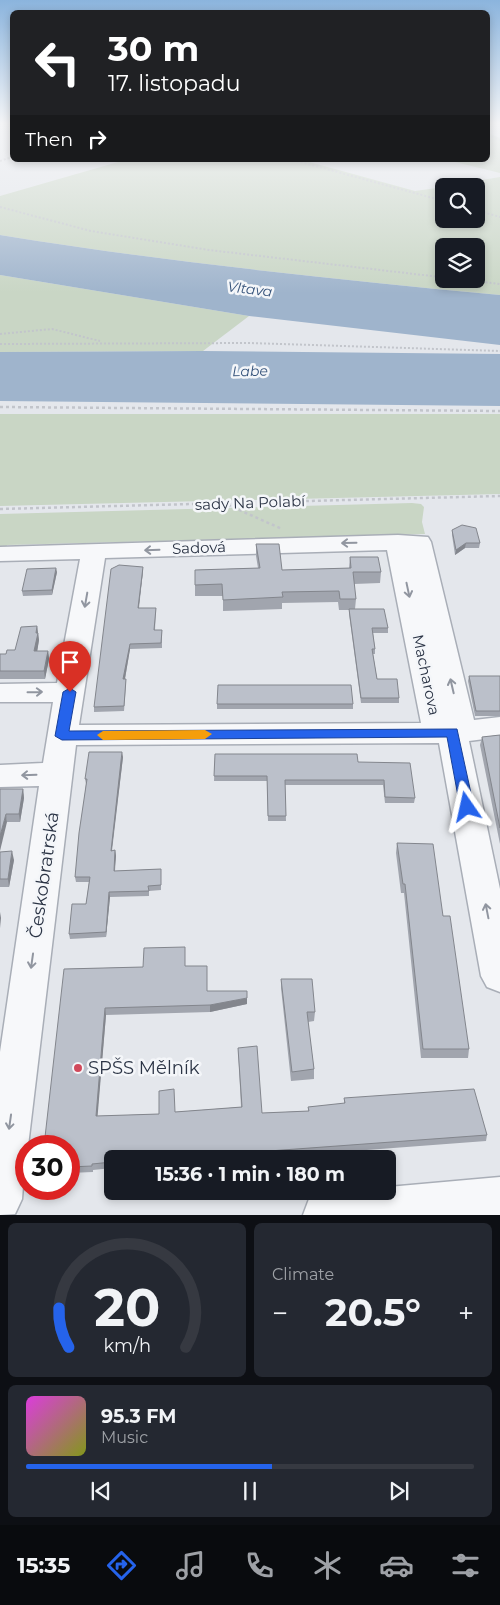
<!DOCTYPE html>
<meta charset="utf-8">
<style>
:root{--surface:#171b24;--page:#242831;--text:#f1f3f6;--muted:#9ea1a6;--line:#363941;--accent:#2563eb}
body{margin:0;font-family:Montserrat,sans-serif;background:var(--page);color:var(--text);height:100vh;display:flex;flex-direction:column;font-size:19px;white-space:nowrap}
*{box-sizing:border-box;margin:0}
p{font-size:16px;color:var(--muted)}
.icon{flex:none;width:28px;height:28px;fill:none;stroke:currentColor;stroke-width:2;stroke-linecap:round;stroke-linejoin:round}
.map{position:relative;height:1215px;overflow:hidden}
.panel{display:flex;flex-direction:column;gap:8px;padding:8px;background:#0d0f14;flex:1}
.panel>*{flex:none}
.top-card{position:absolute;left:10px;top:10px;width:480px;height:152px;border-radius:8px;box-shadow:0 2px 8px #0003;background:#202124;color:#fff;overflow:hidden}
.controls{position:absolute;left:435px;top:178px;display:grid;gap:10px}
.controls a{display:grid;place-items:center;width:50px;height:50px;border-radius:8px;background:var(--surface);box-shadow:0 2px 8px #0003;font-size:25px}
.speed{position:absolute;left:15px;top:1135px;display:flex;gap:10px;font-size:25px;font-weight:700;text-align:center}
.speed>*{display:grid;place-content:center;width:65px;height:65px;border-radius:50%;background:var(--surface);box-shadow:0 2px 8px #0003;line-height:1}
.speed .limit{border:8px solid #d22;background:#fff;color:#111}
.pin{position:absolute;display:grid;place-items:center;width:42px;height:42px;color:#fff;margin:-51px -21px;border-radius:50% 50% 50% 0;rotate:-45deg;box-shadow:0 0 5px #0007}
.pin .icon{rotate:45deg}
.me{position:absolute;width:55px;margin:-28px;rotate:349deg;stroke-linejoin:round;filter:drop-shadow(0 0 4px #0008)}
.turn{display:flex;align-items:center;gap:18px;height:105px;padding:0 15px;font-size:22px}
.turn .icon{width:65px;height:65px;stroke-width:2.5}
.turn b{display:block;font-size:35px;line-height:42px}
.then{display:flex;align-items:center;height:48px;padding:0 15px;background:#0003;gap:10px;font-size:19px}
.big{font-size:38px;font-weight:700;line-height:1.1}
.panel .widget{flex:1;display:flex;flex-direction:column;justify-content:center;gap:8px;min-width:0;padding:0 18px;border-radius:8px;background:var(--page)}
.panel .dial{align-items:center;gap:0}
.dial svg{height:130px;overflow:visible;fill:none;stroke:var(--line);stroke-width:7;stroke-linecap:round;text-anchor:middle}
.dial text{fill:var(--text);stroke:none}
.song{display:flex;align-items:center;gap:15px}
.cover{width:60px;height:60px;border-radius:8px;background:linear-gradient(135deg,hsl(300 70% 55%),hsl(70 70% 35%))}
.played{height:5px;border-radius:2px;background:linear-gradient(90deg,var(--accent) 55%,var(--line) 55%)}
.keys{display:flex;justify-content:space-around;direction:ltr}
.heat{display:flex;justify-content:space-between;align-items:center;font-size:28px;direction:ltr}
.panel .tiles{flex:1;display:grid;gap:8px;grid-template-columns:1fr 1fr}
.widget:last-child{grid-column:span 2}
.trip{position:absolute;left:104px;top:1150px;width:292px;height:50px;border-radius:8px;background:var(--surface);box-shadow:0 2px 8px #0003;font-weight:700;line-height:50px;text-align:center}
.tab-bar{display:flex;height:80px;justify-content:space-around;align-items:center;background:#090b0e;color:var(--muted)}
.tab-bar .icon{width:35px;height:35px}
.tab-bar .active{color:var(--accent)}
.tab-bar b{font-size:22px;color:var(--text)}
.map>svg:first-child{display:block}
</style>
<div class="map">
<svg width="500" height="1215" viewBox="0 0 500 1215">
<rect width="100%" height="100%" fill="#e4e7ec"/>
<g fill="#c9d6c5" fill-rule="evenodd">
<path d="M488,133L500,138V173L447,160H488Z"/>
<path d="M125,160H302L415,191L444,187V219H476V186H446L500,177V295C333,279 166,262 0,235V196ZM444,246H476V279H444Z"/>
<path d="M0,275L249,316L203,351L0,352Z"/>
<path d="M0,414H500V494L0,506Z"/>
<path d="M412,503L421,504L424,507L422,522L425,534L7,545L6,549H0V514Z"/>
</g>
<g fill="#9fb4cc">
<path d="M0,235C166,262 333,279 500,295V345L249,316L0,275Z"/>
<path d="M203,351L500,354V406L0,401V352Z"/>
</g>
<g fill="none" stroke-linecap="round" stroke-linejoin="round">
<defs>
<g id="minor">
<path d="M398,535L428,537L431,542L474,720L500,717V737L469,741L500,889V992L487,987L481,976L439,743L76,745L28,1146H26L22,1199L15,1214L0,1215V1052L39,786L0,787V765L43,763L53,702H0V684L57,683L80,559L0,561V547ZM387,550L421,723L79,725L105,558Z"/>
<path d="M500,1177V1215H303L309,1199L325,1193L388,1191V1187Z"/>
</g>
</defs>
<use href="#minor" stroke="#a9aeb7" stroke-width="3"/>
<g stroke="#c2c5cb" stroke-width="2" stroke-dasharray="2 2" stroke-linecap="butt">
<path d="M488,135L500,140"/>
<path d="M293,160L444,201"/>
<path d="M0,161L12,157"/>
<path d="M0,207L91,231L209,250L500,284"/>
<path d="M476,210L500,217"/>
<path d="M0,334L52,329L100,341"/>
<path d="M0,344L250,343L500,351"/>
</g>
<g stroke="#c2c5cb" stroke-width="2.5" stroke-dasharray="3 3" stroke-linecap="butt">
<path d="M0,407L500,411"/>
<path d="M228,505L282,529"/>
<path d="M0,509L500,496"/>
</g>
<use href="#minor" fill="#f7f8fa" fill-rule="evenodd"/>
</g>
<g fill="#a1a5ae">
<path d="M452,530L480,543L479,548H465L455,555L452,535Z"/>
<path d="M256,544L282,570L349,568L350,557L381,572L380,583L354,584L356,599L355,609L388,628V633H373L375,649V654H373L377,679L399,698V703H361L349,614V610H339L338,602L282,603V609L223,611V596H195V570L258,568L256,556Z"/>
<path d="M143,567V571L139,608H156L155,630H162V648L130,649L125,679H126V684L124,711L94,712V707Z"/>
<path d="M57,572L52,595L23,596L22,591Z"/>
<path d="M37,626L39,640L37,651H48L49,659L45,679H0V654H6L15,650Z"/>
<path d="M469,676H500V716H475L468,681Z"/>
<rect x="217" y="704" width="136" height="5"/>
<path d="M500,735V844L480,745L482,737Z"/>
<path d="M215,754L358,762L415,798L414,803H385L383,785H285L286,821H268L267,781H214Z"/>
<path d="M123,757L112,851L115,850L116,856L115,871L161,869V890L149,891V896L110,897L106,937L70,939L69,934L86,904L89,882H76L75,877L86,784L85,779Z"/>
<path d="M0,789H23L24,798L20,822H7Z"/>
<path d="M397,843L443,916L469,1049L468,1058H421L404,893H401L396,853Z"/>
<path d="M0,852L14,860L9,887H0Z"/>
<path d="M185,947V966L207,991L247,1004L210,1012L106,1015L97,1116L159,1114L175,1112L241,1107L238,1048L262,1113L308,1111V1107L344,1104V1098L487,1135L486,1141L246,1159H112V1168L93,1170V1172L69,1173L64,969L143,967Z"/>
<path d="M281,979L315,1012L314,1021L308,1022L314,1069V1079L291,1081L281,988Z"/>
</g>
<g fill="#83868d">
<path d="M466,543L465,548L455,555L456,550Z"/>
<path d="M143,567V571L138,613V608Z"/>
<path d="M56,568L57,572L52,595V590Z"/>
<path d="M37,626L39,640L36,659L34,651Z"/>
<path d="M130,644V649L124,684L123,679Z"/>
<path d="M48,651L49,659L45,679L44,671Z"/>
<path d="M122,752L123,757L111,856V851Z"/>
<path d="M23,789L24,798L20,822L19,814Z"/>
<path d="M6,814L7,822L0,851V836Z"/>
<path d="M115,850L116,856L114,876V871Z"/>
<path d="M12,851L14,860L9,887L8,879Z"/>
<path d="M109,892L110,897L106,937V932Z"/>
<path d="M0,912L1,918L0,928Z"/>
<path d="M247,998V1004L210,1012V1005Z"/>
<path d="M105,1008L106,1015L97,1123L96,1116Z"/>
</g>
<g fill="#bbc0ca" stroke="#83868d">
<path d="M462,525L476,528L480,543H466L456,550L452,530Z"/>
<path d="M256,544H279L282,570L351,568L350,557H378L381,572H353L356,599H340L339,591L282,592L283,597L223,600L222,584L195,585V570L260,568Z"/>
<path d="M119,565L143,567L138,608H156L154,630H162L161,643L130,644L123,679H126L124,706L94,707L111,569Z"/>
<path d="M56,568L52,590L22,591L27,569Z"/>
<path d="M349,609H384L388,628H372L375,649H372L377,679H397L399,698H361Z"/>
<path d="M37,626L36,633H38L34,651H48L44,671H0V654H6L7,650H15L21,627Z"/>
<path d="M469,676H500V711H476Z"/>
<path d="M218,685H351L353,704H217Z"/>
<path d="M500,735V828L482,737Z"/>
<path d="M89,752H122L111,851L115,850L114,871L161,869V885L148,886L149,891L109,892L106,932L69,934L72,904H86L90,877H75L79,833L87,779H85Z"/>
<path d="M215,754H357L358,762L410,763L415,798L385,797L384,780H285L286,816H268L267,776H214Z"/>
<path d="M0,789H23L19,814H6L0,836Z"/>
<path d="M397,843L433,844L443,916H450L469,1049H423L405,884H403Z"/>
<path d="M12,851L8,879H0V852Z"/>
<path d="M185,947V966H207V991H247V998L210,1005L105,1008L96,1116L159,1114V1091L174,1089L175,1112L242,1107L238,1048L257,1046L262,1113L309,1111L308,1107L345,1103L344,1098L474,1089L487,1135L160,1159H112V1162L92,1164V1166L69,1167V1146H44L64,969L143,967L144,948Z"/>
<path d="M281,979H312L315,1012H307L314,1069L292,1072Z"/>
</g>
<defs><path id="oneway-shaft" d="M-6 0H5M1.5-3L5.5 0L1.5 3" fill="none" stroke-width="1.6" stroke-linecap="round" stroke-linejoin="round" transform="scale(1.25)"/></defs>
<g stroke="#9196a0">
<use href="#oneway-shaft" transform="translate(349 543) rotate(179)"/>
<use href="#oneway-shaft" transform="translate(152 550) rotate(178)"/>
<use href="#oneway-shaft" transform="translate(408 590) rotate(78)"/>
<use href="#oneway-shaft" transform="translate(86 600) rotate(100)"/>
<use href="#oneway-shaft" transform="translate(452 686) rotate(-103)"/>
<use href="#oneway-shaft" transform="translate(35 692) rotate(-1)"/>
<use href="#oneway-shaft" transform="translate(29 775) rotate(178)"/>
<use href="#oneway-shaft" transform="translate(487 911) rotate(-101)"/>
<use href="#oneway-shaft" transform="translate(32 961) rotate(98)"/>
<use href="#oneway-shaft" transform="translate(10 1122) rotate(98)"/>
</g>
<linearGradient id="sky" x2="0" y2="1"><stop stop-color="#8bb4dd"/><stop offset="0.42" stop-color="#f3f4f6"/><stop offset="1" stop-color="#f3f4f6" stop-opacity="0"/></linearGradient>
<rect width="500" height="293" fill="url(#sky)"/>
<path fill="#2563eb" stroke="#184099" d="M70,688L76,692L69,731L457,729L474,807L467,813L460,807L447,737L62,740L55,736L63,692Z"/>
<path fill="#f59e0b" d="M205,730L212,734L205,739L103,740L97,735L103,731Z"/>
<circle fill="#d1495b" stroke="#f4f6f9" stroke-width="2" cx="78" cy="1068" r="5"/>
<g text-anchor="middle" stroke-width="5" stroke-linejoin="round" paint-order="stroke">
<g font-size="14" font-style="italic" fill="#34527a" stroke="#f4f6f9">
<text transform="translate(250 289) rotate(7)" y="5">Vltava</text>
<text transform="translate(250 371) rotate(-1)" y="5">Labe</text>
</g>
<g font-size="15" fill="#2b3445" stroke="#f4f6f9">
<text transform="translate(250 503) rotate(-2)" y="5">sady Na Polabí</text>
<text transform="translate(199 548) rotate(-2)" y="5">Sadová</text>
<text transform="translate(426 675) rotate(78)" y="5">Macharova</text>
</g>
<g font-size="18" fill="#2b3445" stroke="#f4f6f9">
<text transform="translate(44 875) rotate(-82)" y="6">Českobratrská</text>
</g>
<g font-size="18" fill="#2b3445" stroke="#f4f6f9" text-anchor="start">
<text x="88" y="1074">SPŠS Mělník</text>
</g>
</g>
</svg>
<div class="controls">
<a><svg class="icon" aria-label="search" viewBox="0 0 24 24"><circle cx="10" cy="10" r="6"/><path d="M15 15l6 6"/></svg></a>
<a><svg class="icon" aria-label="layers" viewBox="0 0 24 24"><path d="M12 4l9 5-9 5-9-5zM3 14l9 5 9-5"/></svg></a>
</div>
<div class="speed"><div class="limit">30</div></div>
<div class="pin" style="left:70px;top:692px;background:#d93025"><svg class="icon" aria-label="arrive" viewBox="0 0 24 24"><path d="M6 21V4h12l-3 4 3 4H6"/></svg></div>
<svg class="me" style="left:467px;top:807px" viewBox="-20 -20 40 40"><path d="M0-17L14 15 0 8-14 15z" fill="#2563eb" stroke="#fff" stroke-width="4"/></svg>
<div class="trip">15:36 · 1 min · 180 m</div>
<div class="top-card">
<div class="turn"><svg class="icon" aria-label="left" viewBox="0 0 24 24"><path d="M17 20v-9H6M10 6l-5 5 5 5"/></svg><div><b>30 m</b>17. listopadu</div></div>
<div class="then">Then<svg class="icon" aria-label="right" viewBox="0 0 24 24"><path d="M7 20v-9h11M14 6l5 5-5 5"/></svg></div>
</div>
</div>
<section class="panel">
<div class="tiles">
<div class="widget dial"><svg viewBox="0 0 100 80">
<path d="M14 69A42 42 0 1 1 86 69"/>
<path d="M14 69A42 42 0 0 1 8 45" stroke="#2563eb"/>
<text x="50" y="56" font-size="32" font-weight="700">20</text>
<text x="50" y="72" font-size="11">km/h</text>
</svg></div>
<div class="widget"><p>Climate</p>
<div class="heat"><a>−</a><b class="big">20.5°</b><a>+</a></div>
</div>
<div class="widget">
<div class="song"><i class="cover"></i><div><b>95.3 FM</b><p>Music</p></div></div>
<div class="played"></div>
<div class="keys"><svg class="icon" aria-label="previous" viewBox="0 0 24 24"><path d="M18 5L8 12l10 7zM5 5v14"/></svg><svg class="icon" aria-label="pause" viewBox="0 0 24 24"><path d="M8 5v14M16 5v14"/></svg><svg class="icon" aria-label="next" viewBox="0 0 24 24"><path d="M6 5l10 7-10 7zM19 5v14"/></svg></div>
</div>
</div>
</section>
<nav class="tab-bar">
<b>15:35</b>
<svg class="icon active" aria-label="directions" viewBox="0 0 24 24"><path d="M12 3l9 9-9 9-9-9zM9 14v-3h6M13 9l2 2-2 2"/></svg>
<svg class="icon" aria-label="music" viewBox="0 0 24 24"><path d="M9 18V5l10-2v13"/><circle cx="6" cy="18" r="3"/><circle cx="16" cy="16" r="3"/></svg>
<svg class="icon" aria-label="phone" viewBox="0 0 24 24"><path d="M5 4h4l2 5-3 2q2 4 5 5l2-3 5 2v4C11 20 4 13 5 4z"/></svg>
<svg class="icon" aria-label="climate" viewBox="0 0 24 24"><path d="M12 3v18M4 7l16 10M4 17L20 7"/></svg>
<svg class="icon" aria-label="car" viewBox="0 0 24 24"><path d="M5 17H2v-5l4-1 3-4h7l3 4 3 1v5h-3M9 17h6M6 11h13"/><circle cx="7" cy="17" r="2"/><circle cx="17" cy="17" r="2"/></svg>
<svg class="icon" aria-label="filters" viewBox="0 0 24 24"><path d="M4 7h16M4 17h16"/><circle cx="9" cy="7" r="2"/><circle cx="15" cy="17" r="2"/></svg>
</nav>
